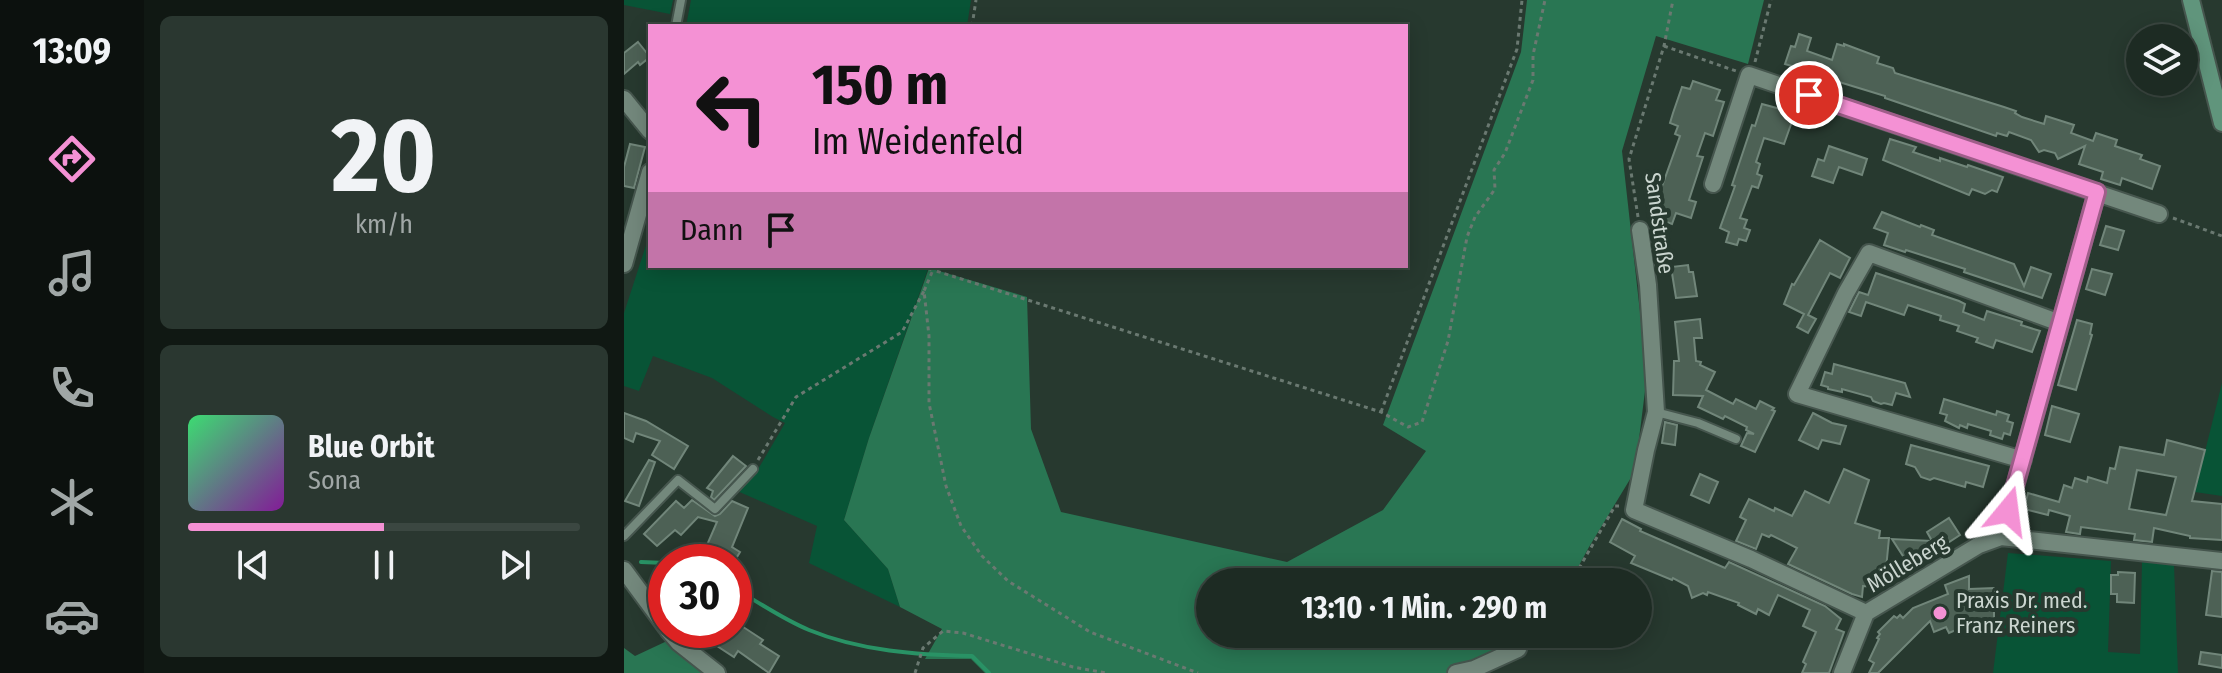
<!DOCTYPE html>
<html lang="de">
<meta charset="utf-8">
<style>
:root{--surface:#1d2b23;--page:#2a3730;--text:#f1f3f6;--muted:#a0a7a6;--line:#3b4741;--accent:#f491d4}
body{margin:0;font-family:"Fira Sans Condensed",sans-serif;background:var(--page);color:var(--text);height:100vh;display:flex;flex-direction:column;font-size:30px;white-space:nowrap}
*{box-sizing:border-box;margin:0}
p{font-size:26px;color:var(--muted)}
.icon{flex:none;width:44px;height:44px;fill:none;stroke:currentColor;stroke-width:2;stroke-linecap:round;stroke-linejoin:round}
.map{position:relative;flex:1;overflow:hidden}
.details{display:flex;flex-direction:column;gap:16px;padding:16px;background:#101813;width:480px}
.details>*{flex:none}
.banner{position:absolute;left:24px;top:24px;width:760px;height:244px;border-radius:0px;box-shadow:0 4px 20px #0003,0 0 0 2px var(--line);background:#f491d4;color:#111;overflow:hidden}
.tools{position:absolute;left:1502px;top:24px;display:grid;gap:16px}
.tools a{display:grid;place-items:center;width:72px;height:72px;border-radius:50%;background:var(--surface);box-shadow:0 4px 20px #0003,0 0 0 2px var(--line);font-size:40px}
.speed{position:absolute;left:24px;top:544px;display:flex;gap:16px;font-size:40px;font-weight:700;text-align:center}
.speed>*{display:grid;place-content:center;width:104px;height:104px;border-radius:50%;background:var(--surface);box-shadow:0 4px 20px #0003,0 0 0 2px var(--line);line-height:1}
.speed .limit{border:12px solid #d22;background:#fff;color:#111}
.pin{position:absolute;display:grid;place-items:center;width:68px;height:68px;color:#fff;margin:-34px;border:4px solid #fff;border-radius:50%;box-shadow:0 2px 8px #0007}
.me{position:absolute;width:88px;margin:-44px;rotate:16deg;stroke-linejoin:round;filter:drop-shadow(0 0 6px #0008)}
.turn{display:flex;align-items:center;gap:28px;height:168px;padding:0 32px;font-size:36px}
.turn .icon{width:104px;height:104px;stroke-width:2.5}
.turn b{display:block;font-size:56px;line-height:68px}
.then{display:flex;align-items:center;height:76px;padding:0 32px;background:#0003;gap:16px;font-size:30px}
.details .widget{flex:1;display:flex;flex-direction:column;justify-content:center;gap:12px;min-width:0;padding:0 28px;border-radius:12px;background:var(--page)}
.details .dial{align-items:center;gap:0}
.dial b{font-size:104px;line-height:1}
.song{display:flex;align-items:center;gap:24px}
.cover{width:96px;height:96px;border-radius:12px;background:linear-gradient(135deg,hsl(140 70% 55%),hsl(290 70% 35%))}
.played{height:8px;border-radius:4px;background:linear-gradient(90deg,var(--accent) 50%,var(--line) 50%)}
.keys{display:flex;justify-content:space-around;direction:ltr}
.trip{position:absolute;left:572px;top:568px;width:456px;height:80px;border-radius:40px;background:var(--surface);box-shadow:0 4px 20px #0003,0 0 0 2px var(--line);font-weight:700;line-height:80px;text-align:center}
main{display:flex;flex:1;min-height:0}
.menu{display:flex;flex-direction:column;width:144px;justify-content:space-around;align-items:center;background:#0c110e;color:var(--muted)}
.menu .icon{width:56px;height:56px}
.menu .active{color:var(--accent)}
.menu b{font-size:36px;color:var(--text)}
.map>svg:first-child{display:block}
</style>
<main>
<nav class="menu">
<b>13:09</b>
<svg class="icon active" aria-label="directions" viewBox="0 0 24 24"><path d="M12 3l9 9-9 9-9-9zM9 14v-3h6M13 9l2 2-2 2"/></svg>
<svg class="icon" aria-label="music" viewBox="0 0 24 24"><path d="M9 18V5l10-2v13"/><circle cx="6" cy="18" r="3"/><circle cx="16" cy="16" r="3"/></svg>
<svg class="icon" aria-label="phone" viewBox="0 0 24 24"><path d="M5 4h4l2 5-3 2q2 4 5 5l2-3 5 2v4C11 20 4 13 5 4z"/></svg>
<svg class="icon" aria-label="climate" viewBox="0 0 24 24"><path d="M12 3v18M4 7l16 10M4 17L20 7"/></svg>
<svg class="icon" aria-label="car" viewBox="0 0 24 24"><path d="M5 17H2v-5l4-1 3-4h7l3 4 3 1v5h-3M9 17h6M6 11h13"/><circle cx="7" cy="17" r="2"/><circle cx="17" cy="17" r="2"/></svg>
</nav>
<section class="details">
<div class="widget dial"><b>20</b><p>km/h</p></div>
<div class="widget">
<div class="song"><i class="cover"></i><div><b>Blue Orbit</b><p>Sona</p></div></div>
<div class="played"></div>
<div class="keys"><svg class="icon" aria-label="previous" viewBox="0 0 24 24"><path d="M18 5L8 12l10 7zM5 5v14"/></svg><svg class="icon" aria-label="pause" viewBox="0 0 24 24"><path d="M8 5v14M16 5v14"/></svg><svg class="icon" aria-label="next" viewBox="0 0 24 24"><path d="M6 5l10 7-10 7zM19 5v14"/></svg></div>
</div>
</section>
<div class="map">
<svg width="1598" height="673" viewBox="0 0 1598 673">
<rect width="100%" height="100%" fill="#27392f"/>
<g fill="#085436">
<path d="M0,0H49L46,14L0,5Z"/>
<path d="M67,0H347L343,26H62Z"/>
<path d="M26,233V266H305L245,438L220,520L264,569L276,607L185,563L193,526L111,490L133,471L161,423L149,417L88,378L29,356L15,391L0,386V313Z"/>
<path d="M1598,383V496L1571,492Z"/>
<path d="M1384,553L1487,561L1484,652L1516,654L1518,562L1550,565L1554,673H1369Z"/>
</g>
<g fill="#297653">
<path d="M903,0H1140L1124,64L1032,36L998,151L1023,375L1011,471L965,547L946,582H586V634H906L894,649L832,673H361L347,659H301L318,629L276,607L264,569L220,520L245,438L305,268L403,297L407,429L437,512L663,562L759,510L802,451L759,425L897,52Z"/>
<path d="M43,641L84,673H0V648L11,656Z"/>
</g>
<g fill="none" stroke-linecap="round" stroke-linejoin="round">
<g stroke="#299265" stroke-width="4">
<path d="M17,562L42,563"/>
<path d="M110,588C134,602 160,620 185,630C236,651 294,655 348,656L365,673"/>
</g>
</g>
<g fill="#4d6155" stroke="#71867a" stroke-width="2" fill-rule="evenodd">
<path d="M1175,34L1187,38L1183,51L1208,60L1213,44L1220,46V44L1255,57L1253,63L1269,68L1271,73L1380,107L1392,111L1391,113L1398,117L1420,124L1422,116L1450,125L1447,133L1469,141L1472,133L1493,140L1491,146L1518,155L1516,159L1536,166L1528,189L1498,178L1496,185L1477,179L1479,172L1455,164L1461,146L1434,159L1431,153L1420,150L1415,152L1407,140L1385,132L1383,136L1373,133L1372,136L1261,98V96L1202,78L1174,66L1171,67L1161,64L1167,46L1171,47Z"/>
<path d="M14,42L26,57L16,65L14,62L0,74V53Z"/>
<path d="M1069,81L1096,90L1092,100L1100,102L1089,136L1081,133L1073,156L1079,157L1065,200L1072,202L1067,218L1052,213L1048,224L1037,220L1040,213L1034,211L1036,204L1032,203L1056,136L1051,134L1054,126L1046,123L1049,113L1058,87L1066,89Z"/>
<path d="M1138,104L1171,113L1160,144L1140,138L1132,162L1136,164L1133,174L1138,176L1134,188L1128,186L1116,218L1123,220L1120,228L1126,230L1122,241L1115,239L1113,245L1102,242L1105,232L1096,228L1111,186L1108,185L1128,125L1131,126Z"/>
<path d="M1266,139L1292,147L1289,152L1316,161V158L1343,167L1344,165L1379,177L1373,192L1368,190L1361,194L1348,189L1345,195L1259,160Z"/>
<path d="M6,144L21,147L10,188L0,186V167Z"/>
<path d="M1205,146L1243,159L1238,175L1215,167L1209,183L1188,176L1194,159L1200,161Z"/>
<path d="M1258,212L1296,227L1297,225L1310,230L1308,235L1390,264L1400,286L1407,267L1427,274L1418,298L1340,272L1341,269L1282,250L1281,252L1260,245L1264,233L1250,228Z"/>
<path d="M1482,226L1500,231L1494,250L1476,245Z"/>
<path d="M1196,240L1226,258L1216,278L1206,273L1184,315L1192,319L1184,333L1173,327L1180,314L1160,304L1168,284L1170,285Z"/>
<path d="M1064,265L1065,272H1069L1073,296L1052,298L1047,267Z"/>
<path d="M1468,269L1488,274L1481,295L1462,289Z"/>
<path d="M1252,273L1335,301L1341,304L1339,312L1360,320L1363,311L1398,322L1397,325L1416,331L1408,352L1372,340L1369,348L1352,342L1354,338L1333,331L1335,326L1316,320L1317,316L1284,305L1280,315L1242,302L1237,316L1225,312L1235,292L1244,295Z"/>
<path d="M1076,319L1078,338H1070L1072,361L1077,362L1076,365L1091,372L1082,390L1109,404L1112,399L1132,409L1136,401L1150,408L1148,410L1151,411L1131,452L1117,446L1123,433L1130,434L1122,430L1123,427L1101,416L1099,419L1074,407L1079,396L1049,395L1050,361H1055L1051,322Z"/>
<path d="M1453,320L1468,324L1466,334L1468,335L1452,390L1434,385Z"/>
<path d="M1210,364L1281,383L1286,397L1272,393L1268,405L1260,403L1257,404L1249,401L1247,397L1218,389V392L1204,389V387L1197,385L1201,372L1208,374Z"/>
<path d="M1320,399L1372,415L1373,411L1385,415L1383,421L1389,423L1386,435L1380,433L1378,439L1366,435L1367,431L1344,424L1343,428L1336,425L1335,428L1321,421L1323,415L1316,413Z"/>
<path d="M1428,406L1455,414L1446,442L1421,435Z"/>
<path d="M0,413L22,421L64,446L50,469L28,455L36,441L12,433L9,442L0,438Z"/>
<path d="M1189,413L1208,423L1222,426L1216,444L1198,440L1194,449L1175,440Z"/>
<path d="M1041,422L1053,425L1051,445L1038,443Z"/>
<path d="M1543,440L1581,450L1568,501L1598,504V540L1566,538V536L1530,528L1528,542L1510,540L1511,534L1457,527L1456,534L1442,532L1446,516L1425,510L1424,515L1400,509L1404,493L1435,502L1440,485L1448,488L1451,478L1463,482L1464,477L1483,483L1486,468L1491,469L1496,447L1540,455ZM1513,470L1552,477L1542,515L1505,509Z"/>
<path d="M1287,445L1365,466L1359,487L1342,482L1341,487L1310,478L1306,480L1297,477L1291,467L1282,464Z"/>
<path d="M109,456L122,466L90,500L87,497L89,491L83,488Z"/>
<path d="M25,460L31,462L15,506L1,501Z"/>
<path d="M1220,469L1245,480L1231,523L1256,531L1255,538H1265L1261,579H1258L1256,587L1239,586L1238,597L1228,594L1164,564L1173,548L1147,535L1145,537L1138,534L1132,549L1112,541L1122,520L1116,517L1125,499L1150,511L1151,508L1168,516L1181,491L1205,503Z"/>
<path d="M1076,474L1094,482L1085,503L1067,495Z"/>
<path d="M68,500L91,516L96,514L108,501L124,508L108,547L116,552L110,562H104L94,557L98,551L83,545L93,522L74,517L57,535L51,530L33,546L20,534L52,501L60,508Z"/>
<path d="M1325,518L1336,535L1307,554L1308,555L1286,567L1268,539L1308,541L1303,532Z"/>
<path d="M998,519L1017,529L1016,531L1101,568L1105,562L1201,606L1217,619L1212,629L1220,632L1205,673H1178L1182,664L1179,662L1192,632L1179,626L1186,610L1154,595L1145,615L1134,609L1132,614L1114,605L1115,603L1084,592L1083,595L1079,593L1068,598L1064,586L1049,578L1048,580L1007,563L1011,556L986,542Z"/>
<path d="M1588,571L1598,572V617L1582,615Z"/>
<path d="M1494,572L1511,573L1510,603L1493,602V594H1487V575H1494Z"/>
<path d="M1345,576V589L1370,588V620L1339,621V627L1325,633L1322,627L1310,632L1306,621L1254,673H1245L1250,663L1245,660L1255,639L1253,638L1256,634L1254,632L1270,616L1273,618L1276,615L1279,618L1289,608L1324,594L1321,585Z"/>
<path d="M110,621L139,640L136,644L155,656L145,673L114,651L110,657L93,646L95,643L76,630H110Z"/>
<path d="M1577,652L1598,655V668L1575,664Z"/>
</g>
<g fill="none" stroke-linecap="round" stroke-linejoin="round">
<defs>
<g id="lane">
<path d="M52,26L57,0"/>
<path d="M1032,412L1074,423L1112,439"/>
<path d="M0,536L54,480L91,509L129,469"/>
</g>
<g id="street">
<path d="M0,99L26,131"/>
<path d="M1089,184L1125,75L1535,214"/>
<path d="M1016,230L1024,285L1032,412L1022,450L1010,510L1127,559L1242,613"/>
<path d="M0,264L26,172"/>
<path d="M1399,460L1173,394L1222,293L1245,253L1436,323"/>
<path d="M1377,537L1473,192"/>
<path d="M0,570L42,627"/>
<path d="M44,630L55,643L93,673"/>
<path d="M832,673L850,669L894,649"/>
<path d="M1218,673L1242,613L1355,545L1377,537L1598,561"/>
</g>
<path id="secondary" d="M1567,0L1598,123"/>
</defs>
<use href="#lane" stroke="#46564e" stroke-width="12"/>
<use href="#street" stroke="#46564e" stroke-width="20"/>
<use href="#secondary" stroke="#46564e" stroke-width="20"/>
<g stroke="#6a7971" stroke-width="3" stroke-dasharray="4 4" stroke-linecap="butt">
<path d="M348,26L352,0"/>
<path d="M1040,46L1112,71"/>
<path d="M1131,62L1147,0"/>
<path d="M1014,217L1005,159L1040,46L1049,0"/>
<path d="M1549,218L1598,236"/>
<path d="M296,266L309,270L300,291L305,336V403L322,486L337,526L358,556L384,581L466,632L574,673"/>
<path d="M309,266V270L757,412L784,427L798,422L824,341L843,237L851,217L871,189L870,170L881,153L909,80V55L921,0"/>
<path d="M757,412L893,49L898,0"/>
<path d="M134,460L172,397L278,332L300,291"/>
<path d="M947,582L991,506H995"/>
<path d="M291,673L299,648L319,631L339,633L449,667L482,673"/>
</g>
<use href="#lane" stroke="#73887c" stroke-width="8"/>
<use href="#street" stroke="#73887c" stroke-width="16"/>
<use href="#secondary" stroke="#60957c" stroke-width="16"/>
</g>
<g fill="none" stroke-linecap="round" stroke-linejoin="round">
<defs>
<path id="route" d="M1185,95L1473,192L1384,511"/>
</defs>
<use href="#route" stroke="#9f5e8a" stroke-width="20"/>
<use href="#route" stroke="#f491d4" stroke-width="14"/>
</g>
<circle fill="#f491d4" stroke="#27392f" stroke-width="3" cx="1316" cy="613" r="8"/>
<g text-anchor="middle" stroke-width="8" stroke-linejoin="round" paint-order="stroke">
<g font-size="22" fill="#cad5cf" stroke="#27392f">
<text transform="translate(1036 223) rotate(82)" y="8">Sandstraße</text>
<text transform="translate(1283 563) rotate(-31)" y="8">Mölleberg</text>
</g>
<g font-size="22" fill="#cad5cf" stroke="#27392f" text-anchor="start">
<text x="1332" y="608">Praxis Dr. med.<tspan x="1332" dy="25">Franz Reiners</tspan></text>
</g>
</g>
</svg>
<div class="tools">
<a><svg class="icon" aria-label="layers" viewBox="0 0 24 24"><path d="M12 4l9 5-9 5-9-5zM3 14l9 5 9-5"/></svg></a>
</div>
<div class="speed"><div class="limit">30</div></div>
<div class="pin" style="left:1185px;top:95px;background:#d93025"><svg class="icon" aria-label="arrive" viewBox="0 0 24 24"><path d="M6 21V4h12l-3 4 3 4H6"/></svg></div>
<svg class="me" style="left:1384px;top:511px" viewBox="-20 -20 40 40"><path d="M0-17L14 15 0 8-14 15z" fill="#f491d4" stroke="#fff" stroke-width="4"/></svg>
<div class="trip">13:10 · 1 Min. · 290 m</div>
<div class="banner">
<div class="turn"><svg class="icon" aria-label="left" viewBox="0 0 24 24"><path d="M17 20v-9H6M10 6l-5 5 5 5"/></svg><div><b>150 m</b>Im Weidenfeld</div></div>
<div class="then">Dann<svg class="icon" aria-label="arrive" viewBox="0 0 24 24"><path d="M6 21V4h12l-3 4 3 4H6"/></svg></div>
</div>
</div>
</main>
